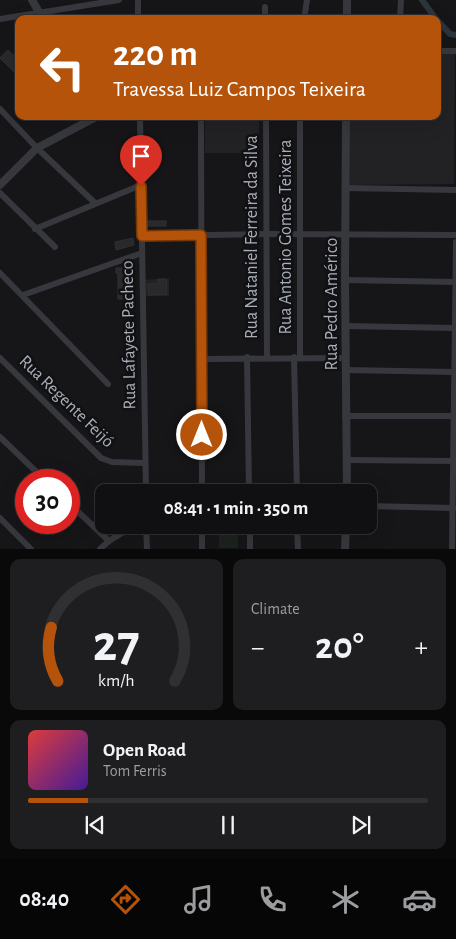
<!DOCTYPE html>
<meta charset="utf-8">
<style>
:root{--surface:#101012;--page:#1e1e20;--text:#f1f3f6;--muted:#9c9d9f;--line:#303032;--accent:#b45309}
body{margin:0;font-family:"Alegreya Sans",sans-serif;background:var(--page);color:var(--text);height:100vh;display:flex;flex-direction:column;font-size:19px;white-space:nowrap}
*{box-sizing:border-box;margin:0}
p{font-size:16px;color:var(--muted)}
.icon{flex:none;width:28px;height:28px;fill:none;stroke:currentColor;stroke-width:2;stroke-linecap:round;stroke-linejoin:round}
.map{position:relative;height:549px;overflow:hidden}
.details{display:flex;flex-direction:column;gap:10px;padding:10px;background:#09090a;flex:1}
.details>*{flex:none}
.top-card{position:absolute;left:15px;top:15px;width:426px;height:105px;border-radius:10px;box-shadow:0 5px 20px #0002,0 0 0 1px var(--line);background:#b45309;color:#fff;overflow:hidden}
.speed{position:absolute;left:15px;top:469px;display:flex;gap:10px;font-size:25px;font-weight:700;text-align:center}
.speed>*{display:grid;place-content:center;width:65px;height:65px;border-radius:50%;background:var(--surface);box-shadow:0 5px 20px #0002,0 0 0 1px var(--line);line-height:1}
.speed .limit{border:8px solid #d22;background:#fff;color:#111}
.pin{position:absolute;display:grid;place-items:center;width:42px;height:42px;color:#fff;margin:-51px -21px;border-radius:50% 50% 50% 0;rotate:-45deg;box-shadow:0 0 5px #0007}
.pin .icon{rotate:45deg}
.me{position:absolute;width:55px;margin:-28px;rotate:0deg;stroke-linejoin:round;filter:drop-shadow(0 0 4px #0008)}
.turn{display:flex;align-items:center;gap:18px;height:105px;padding:0 15px;font-size:22px}
.turn .icon{width:65px;height:65px;stroke-width:2.5}
.turn b{display:block;font-size:35px;line-height:42px}
.big{font-size:38px;font-weight:700;line-height:1.1}
.details .tile{flex:1;display:flex;flex-direction:column;justify-content:center;gap:8px;min-width:0;padding:0 18px;border-radius:10px;background:var(--page)}
.details .dial{align-items:center;gap:0}
.dial svg{height:130px;overflow:visible;fill:none;stroke:var(--line);stroke-width:7;stroke-linecap:round;text-anchor:middle}
.dial text{fill:var(--text);stroke:none}
.song{display:flex;align-items:center;gap:15px}
.cover{width:60px;height:60px;border-radius:8px;background:linear-gradient(135deg,hsl(0 70% 55%),hsl(260 70% 35%))}
.played{height:5px;border-radius:2px;background:linear-gradient(90deg,var(--accent) 15%,var(--line) 15%)}
.keys{display:flex;justify-content:space-around;direction:ltr}
.heat{display:flex;justify-content:space-between;align-items:center;font-size:28px;direction:ltr}
.details .tiles{flex:1;display:grid;gap:10px;grid-template-columns:1fr 1fr}
.tile:last-child{grid-column:span 2}
.trip{position:absolute;left:95px;top:484px;width:282px;height:50px;border-radius:10px;background:var(--surface);box-shadow:0 5px 20px #0002,0 0 0 1px var(--line);font-weight:700;line-height:50px;text-align:center}
.menu{display:flex;height:80px;justify-content:space-around;align-items:center;background:#060607;color:var(--muted)}
.menu .icon{width:35px;height:35px}
.menu .active{color:var(--accent)}
.menu b{font-size:22px;color:var(--text)}
.map>svg:first-child{display:block}
</style>
<div class="map">
<svg width="456" height="549" viewBox="0 0 456 549">
<rect width="100%" height="100%" fill="#161618"/>
<g fill="#222225">
<path d="M438,52H455L454,184L350,185V116H438Z"/>
<rect x="205" y="116" width="54" height="37"/>
<path d="M169,278V296H143V280Z"/>
</g>
<rect fill="#1c231d" x="219" y="525" width="19" height="23"/>
<g fill="none" stroke-linecap="round" stroke-linejoin="round">
<g stroke="#2c353c" stroke-width="6">
<path d="M422,0L436,19"/>
<path d="M438,21L450,34L456,35"/>
</g>
</g>
<g fill="#29292c" stroke="#303034">
<path d="M8,50L19,61V77L0,58Z"/>
<rect x="147" y="221" width="19" height="5"/>
<path d="M133,238L134,245L116,250L115,242Z"/>
<path d="M133,261V299H118V273H116V268H123V265Z"/>
<path d="M158,279H166L167,294L149,295L148,284H158Z"/>
</g>
<g fill="none" stroke-linecap="round" stroke-linejoin="round">
<g stroke="#37383d" stroke-width="6">
<path d="M138,0V19"/>
<path d="M265,7V19"/>
<path d="M0,19L119,0"/>
<path d="M304,19L307,0"/>
<path d="M400,19L401,0"/>
<path d="M438,51H456"/>
<path d="M0,109L37,148L95,203"/>
<path d="M140,116L146,492"/>
<path d="M201,116L202,492"/>
<path d="M266,116L267,357"/>
<path d="M346,188L456,190"/>
<path d="M0,193L55,247"/>
<path d="M35,229L141,185"/>
<path d="M142,236L266,234L456,235"/>
<path d="M0,273L108,384"/>
<path d="M345,280L455,282"/>
<path d="M23,295L142,253"/>
<path d="M346,326L454,328"/>
<path d="M247,357L249,492"/>
<path d="M294,357L297,492"/>
<path d="M300,357V116"/>
<path d="M0,358L101,458L112,462L145,463"/>
<path d="M202,359L346,358"/>
<path d="M347,370L454,372"/>
<path d="M345,416H453"/>
<path d="M0,437L45,480"/>
<path d="M347,460L454,461"/>
<path d="M69,503L109,541"/>
<path d="M369,506L453,508"/>
<path d="M0,518L31,549"/>
<path d="M146,525L147,549"/>
<path d="M202,525V549"/>
<path d="M250,525V549"/>
<path d="M297,525L298,549"/>
<path d="M100,549L109,541L135,525"/>
<path d="M452,549L456,242"/>
</g>
<g stroke="#37383d" stroke-width="8">
<path d="M32,0L43,19"/>
<path d="M347,19V0"/>
<path d="M346,116L345,280L347,492"/>
<path d="M0,185L37,148L98,116"/>
<path d="M345,549L346,525"/>
</g>
</g>
<g fill="none" stroke-linecap="round" stroke-linejoin="round">
<defs>
<path id="route" d="M141,186L142,236L201,235L202,435"/>
</defs>
<use href="#route" stroke="#753606" stroke-width="12"/>
<use href="#route" stroke="#b45309" stroke-width="9"/>
</g>
<g text-anchor="middle" stroke-width="5" stroke-linejoin="round" paint-order="stroke">
<g font-size="18" fill="#a8adb8" stroke="#111113">
<text transform="translate(251 237) rotate(-90)" y="6">Rua Nataniel Ferreira da Silva</text>
<text transform="translate(285 237) rotate(-90)" y="6">Rua Antonio Gomes Teixeira</text>
<text transform="translate(331 304) rotate(-90)" y="6">Rua Pedro Américo</text>
<text transform="translate(128 335) rotate(-91)" y="6">Rua Lafayete Pacheco</text>
<text transform="translate(67 401) rotate(44)" y="6">Rua Regente Feijó</text>
</g>
</g>
</svg>
<div class="speed"><div class="limit">30</div></div>
<div class="pin" style="left:141px;top:186px;background:#d93025"><svg class="icon" aria-label="arrive" viewBox="0 0 24 24"><path d="M6 21V4h12l-3 4 3 4H6"/></svg></div>
<svg class="me" style="left:202px;top:435px" viewBox="-20 -20 40 40"><circle r="17" fill="#b45309" stroke="#fff" stroke-width="3"/><path d="M0-11L8 9 0 5-8 9z" fill="#fff"/></svg>
<div class="trip">08:41 · 1 min · 350 m</div>
<div class="top-card">
<div class="turn"><svg class="icon" aria-label="left" viewBox="0 0 24 24"><path d="M17 20v-9H6M10 6l-5 5 5 5"/></svg><div><b>220 m</b>Travessa Luiz Campos Teixeira</div></div>
</div>
</div>
<section class="details">
<div class="tiles">
<div class="tile dial"><svg viewBox="0 0 100 80">
<path d="M14 69A42 42 0 1 1 86 69"/>
<path d="M14 69A42 42 0 0 1 10 36" stroke="#b45309"/>
<text x="50" y="56" font-size="32" font-weight="700">27</text>
<text x="50" y="72" font-size="11">km/h</text>
</svg></div>
<div class="tile"><p>Climate</p>
<div class="heat"><a>−</a><b class="big">20°</b><a>+</a></div>
</div>
<div class="tile">
<div class="song"><i class="cover"></i><div><b>Open Road</b><p>Tom Ferris</p></div></div>
<div class="played"></div>
<div class="keys"><svg class="icon" aria-label="previous" viewBox="0 0 24 24"><path d="M18 5L8 12l10 7zM5 5v14"/></svg><svg class="icon" aria-label="pause" viewBox="0 0 24 24"><path d="M8 5v14M16 5v14"/></svg><svg class="icon" aria-label="next" viewBox="0 0 24 24"><path d="M6 5l10 7-10 7zM19 5v14"/></svg></div>
</div>
</div>
</section>
<nav class="menu">
<b>08:40</b>
<svg class="icon active" aria-label="directions" viewBox="0 0 24 24"><path d="M12 3l9 9-9 9-9-9zM9 14v-3h6M13 9l2 2-2 2"/></svg>
<svg class="icon" aria-label="music" viewBox="0 0 24 24"><path d="M9 18V5l10-2v13"/><circle cx="6" cy="18" r="3"/><circle cx="16" cy="16" r="3"/></svg>
<svg class="icon" aria-label="phone" viewBox="0 0 24 24"><path d="M5 4h4l2 5-3 2q2 4 5 5l2-3 5 2v4C11 20 4 13 5 4z"/></svg>
<svg class="icon" aria-label="climate" viewBox="0 0 24 24"><path d="M12 3v18M4 7l16 10M4 17L20 7"/></svg>
<svg class="icon" aria-label="car" viewBox="0 0 24 24"><path d="M5 17H2v-5l4-1 3-4h7l3 4 3 1v5h-3M9 17h6M6 11h13"/><circle cx="7" cy="17" r="2"/><circle cx="17" cy="17" r="2"/></svg>
</nav>
